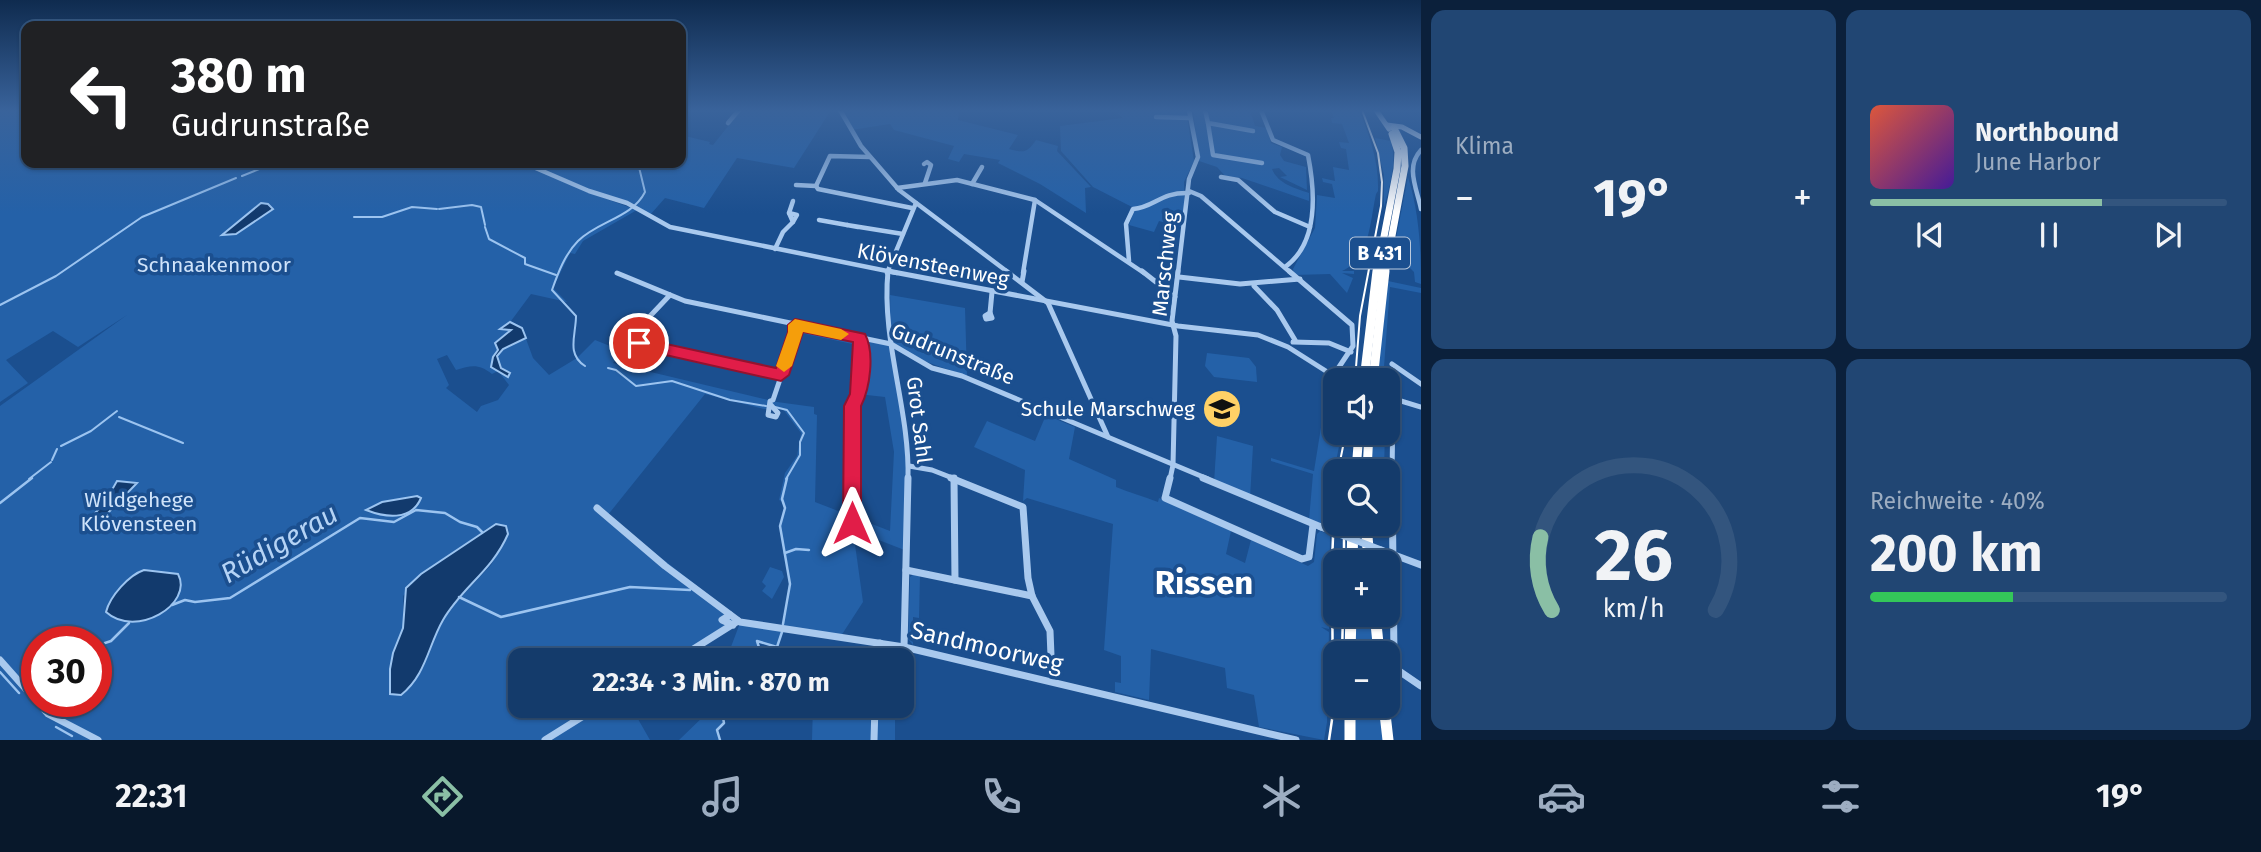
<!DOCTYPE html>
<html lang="de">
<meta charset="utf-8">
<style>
:root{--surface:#143b6b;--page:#214673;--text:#f1f3f6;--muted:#9dadc1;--line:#33557e;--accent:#8abfa5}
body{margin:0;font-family:"Fira Sans",sans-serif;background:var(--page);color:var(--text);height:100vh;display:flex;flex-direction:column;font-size:26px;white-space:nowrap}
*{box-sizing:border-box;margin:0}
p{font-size:23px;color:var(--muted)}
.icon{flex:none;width:38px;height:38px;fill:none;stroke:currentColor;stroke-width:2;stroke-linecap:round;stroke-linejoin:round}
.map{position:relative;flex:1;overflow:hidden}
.panel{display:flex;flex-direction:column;gap:10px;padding:10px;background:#0b203b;width:840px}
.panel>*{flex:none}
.top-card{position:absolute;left:21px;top:21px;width:665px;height:147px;border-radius:14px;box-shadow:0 2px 5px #0004,0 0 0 2px var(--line);background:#202124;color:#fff;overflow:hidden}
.controls{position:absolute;left:1323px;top:368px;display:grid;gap:14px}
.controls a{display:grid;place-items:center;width:77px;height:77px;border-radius:14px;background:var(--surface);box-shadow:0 2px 5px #0004,0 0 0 2px var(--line);font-size:35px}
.speed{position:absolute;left:21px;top:626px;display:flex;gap:14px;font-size:35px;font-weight:700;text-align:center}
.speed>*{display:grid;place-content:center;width:91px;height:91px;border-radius:50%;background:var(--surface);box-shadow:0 2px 5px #0004,0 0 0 2px var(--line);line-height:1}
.speed .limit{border:10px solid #d22;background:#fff;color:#111}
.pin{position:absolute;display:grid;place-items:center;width:60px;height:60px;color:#fff;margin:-30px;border:4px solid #fff;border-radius:50%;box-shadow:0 2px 7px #0007}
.me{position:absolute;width:77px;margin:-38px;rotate:0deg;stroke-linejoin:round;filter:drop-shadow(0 0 5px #0008)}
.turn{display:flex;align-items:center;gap:24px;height:147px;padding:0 35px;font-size:32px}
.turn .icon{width:91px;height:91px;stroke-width:2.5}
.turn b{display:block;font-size:49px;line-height:60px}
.big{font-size:52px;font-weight:700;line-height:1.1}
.panel .widget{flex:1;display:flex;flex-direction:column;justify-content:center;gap:10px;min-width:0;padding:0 24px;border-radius:14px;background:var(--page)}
.panel .dial{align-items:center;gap:0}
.dial svg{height:182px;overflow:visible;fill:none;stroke:var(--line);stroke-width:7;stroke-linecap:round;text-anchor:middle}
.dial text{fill:var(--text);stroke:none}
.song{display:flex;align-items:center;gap:21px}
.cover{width:84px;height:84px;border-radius:10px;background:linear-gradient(135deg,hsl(10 70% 55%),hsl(260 70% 35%))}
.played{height:7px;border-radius:4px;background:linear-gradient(90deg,var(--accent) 65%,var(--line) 65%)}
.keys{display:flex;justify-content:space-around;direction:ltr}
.heat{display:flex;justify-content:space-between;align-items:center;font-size:38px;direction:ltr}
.charge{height:10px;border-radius:5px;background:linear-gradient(90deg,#34c759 40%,var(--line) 0)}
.panel .tiles{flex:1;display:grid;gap:10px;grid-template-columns:repeat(2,1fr)}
.trip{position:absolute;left:508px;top:648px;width:406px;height:70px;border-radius:14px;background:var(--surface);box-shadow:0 2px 5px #0004,0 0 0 2px var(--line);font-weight:700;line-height:70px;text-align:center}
.menu{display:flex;height:112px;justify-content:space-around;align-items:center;background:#08182b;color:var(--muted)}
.menu .icon{width:49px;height:49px}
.menu .on{color:var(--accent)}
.menu b{font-size:32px;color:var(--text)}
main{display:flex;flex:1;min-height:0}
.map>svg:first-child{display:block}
</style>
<main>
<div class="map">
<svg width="1421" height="740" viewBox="0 0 1421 740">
<rect width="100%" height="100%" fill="#1b4f8f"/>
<g fill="#2461a8" fill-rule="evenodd">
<path d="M0,110H26V163H521L587,192L637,210L583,241L575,254L570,253L553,288L567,302L531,294L511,321L522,328L533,358L549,375L577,358L595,340L615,348L613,351L620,354L613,363L777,402L814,407V414L817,415L815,502L890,531L894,452L885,397L858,394L862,346L796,332L795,325L891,344L909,450L907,551L853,530L863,602L839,639L783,631L777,647L757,641L763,660H726L740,623L675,660H520V705H630L650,740H0V406L127,315L78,347L53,331L6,360L28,383L0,402ZM447,355L456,370C472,365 479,364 492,374L498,371L509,385L498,400L481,406L477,412L446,388L449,385L437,359ZM705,394L764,409H783L801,433L797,456L785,473L779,500L783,502L785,508C773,534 788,553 790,579C791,595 786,614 782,629L740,619L607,516ZM417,496C398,524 395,515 366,512L388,501ZM499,524L507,528L509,531L491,565L449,610L437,632L433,644L389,693L393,653L403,628V596L431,567L448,559L486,529ZM37,642H96V702H37Z"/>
<path d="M741,110H831L794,168L737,158L704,208L665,198L650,215L634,204L589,189L528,163H681V135L710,142L709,144L713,145Z"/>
<path d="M838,110H959L958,120L1018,135L1009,149C1024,153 1027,153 1036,140L1058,146L1057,151L1091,187L1085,188L1086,213L1040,184L998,163L1000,160L964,154L959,162L948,159L954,146L894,130L890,124L851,130Z"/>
<path d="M1132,110H1186L1194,161L1184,182L1185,228L1159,221L1154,232L1129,225L1134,211L1132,207L1093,187L1061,151L1060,126L1123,118L1117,113Z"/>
<path d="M1193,110H1250L1255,126L1267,128L1271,143L1282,147L1280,155L1284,161L1306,167L1307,190L1280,177L1287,176L1279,168L1272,169C1278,184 1295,188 1309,193V201L1242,178L1225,176L1217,167L1199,161Z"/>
<path d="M1331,110H1359C1370,137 1379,162 1378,191L1376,194C1370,221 1370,259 1342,271H1354V274L1342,273L1353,278L1347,293L1330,274L1294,275L1293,269L1315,228L1317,195L1335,198L1332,184L1323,182L1322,178L1335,181L1333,167L1349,170L1346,149L1341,148L1339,142L1349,143L1342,124L1332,123L1331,118H1334Z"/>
<path d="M1375,138L1391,141C1397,163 1390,185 1384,207V175Z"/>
<path d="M1408,177C1419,212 1421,248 1421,284L1415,282L1414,272L1405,263L1392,259Z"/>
<path d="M1388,281L1421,288V293L1390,287L1383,380H1376Z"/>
<path d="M890,295L965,308L967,376C952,370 899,356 892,340C888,328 891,308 890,295Z"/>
<path d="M1207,353L1249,358L1256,367L1257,382L1214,377L1205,366Z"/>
<path d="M1335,386V432H1342L1334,471L1330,528L1309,520L1313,474L1271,461V458L1314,471L1327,390Z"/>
<path d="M1046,415L1075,427L1069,459L1116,480V487C1130,493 1143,496 1158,502L1159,498L1231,531L1226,554L1245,563L1251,540L1308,566L1314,562L1317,534L1320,531L1330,535L1329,629L1321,627L1329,632L1327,722L1324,740L1259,727L1254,695L1227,688L1225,668L1151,649L1149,700L1115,692V682L1121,683V656L1104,650L1113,524L1027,498L1023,501L1025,470L974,447L987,421L1035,441Z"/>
<path d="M1373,432H1385L1384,471H1371Z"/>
<path d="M1217,436L1253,446L1250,498L1214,483Z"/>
<path d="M770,567L782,571L784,577L772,599L762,591L766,586L762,582Z"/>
<path d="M914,574L920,575L919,618L913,617V645L908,639L910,577Z"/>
<path d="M1354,614H1371L1375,653H1354Z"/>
<path d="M710,705H726L722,712L724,723L717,730L720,740H679L707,713Z"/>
<path d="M813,705H895V740H812Z"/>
<path d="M1353,705H1381L1384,740H1353Z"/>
</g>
<g fill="#123a6d" stroke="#9cc4f0" stroke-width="2">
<path d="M261,203L268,204L273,209L236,234L222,235Z"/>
<path d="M510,322L522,328L526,338L503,349L497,356L501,368L510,373L508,377L491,367L493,357L498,350L495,343L511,330L500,329Z"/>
<path d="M117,481L137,483L106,515L99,518L92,516L104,504Z"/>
<path d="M417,496L421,498C411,522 384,517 366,510L382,502Z"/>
<path d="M496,524L506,526L508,534C492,571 462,587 443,620C428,646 426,675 401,695L390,694V669L393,653L403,628L406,588L421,574Z"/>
<path d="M144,570L178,574C194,604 136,639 106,612C110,596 129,575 144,570Z"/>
</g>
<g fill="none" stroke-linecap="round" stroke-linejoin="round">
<g stroke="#9cc4f0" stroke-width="2">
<path d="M242,176L274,163"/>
<path d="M439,209L472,205L481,207L485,225"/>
<path d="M354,217H382L412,207L437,209"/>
<path d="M485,227L489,239L525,258V264L556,275"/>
<path d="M0,305L56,276L142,217L236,178"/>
<path d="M585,366C566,354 576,335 576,316L552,290C558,273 565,254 578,241C598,221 632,218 645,192L638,163"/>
<path d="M608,368L616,370L636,386L672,381L730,400L766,406"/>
<path d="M775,407L787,410L804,433L800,442V455L786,479"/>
<path d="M119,417L183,443"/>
<path d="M61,446L91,431L117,411"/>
<path d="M52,460L57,449"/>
<path d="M29,479L51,462"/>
</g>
<g stroke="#9cc4f0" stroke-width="2.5">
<path d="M0,503L32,478"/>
<path d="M785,553L796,549L809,550"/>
<path d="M459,597L501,617L630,587L690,590"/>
<path d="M172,605L185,600L195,602L230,598L360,518L394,522L416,510L445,513L460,522L477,527L482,532"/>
<path d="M783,624L790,584L780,526L785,508L782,499L787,478"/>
<path d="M96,646L111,641L129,623"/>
<path d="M763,660L757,641L777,647L782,632"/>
<path d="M0,672L19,693"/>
<path d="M32,686L37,684"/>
<path d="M56,727L72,736"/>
<path d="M720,740L717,730L724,723L722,712L726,705"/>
</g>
<g stroke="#a9c9ee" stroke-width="4.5">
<path d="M840,110L861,146L899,190L1009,273"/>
<path d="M1205,110L1208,123L1253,131"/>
<path d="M1261,110L1273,140L1308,155C1315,191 1319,243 1285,267"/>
<path d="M1156,117L1190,118"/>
<path d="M728,123L739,110"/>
<path d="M1208,123L1213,155L1262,163"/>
<path d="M1421,150C1405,167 1417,189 1421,209"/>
<path d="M524,163L589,191L627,203L670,227L897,273"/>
<path d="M924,164L927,162L931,165L925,183"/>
<path d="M1221,177L1238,180L1275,212L1310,227"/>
<path d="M972,184L982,167"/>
<path d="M796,185L816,186L818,189L912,208"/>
<path d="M816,186L830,156L870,157"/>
<path d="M897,188L957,180L1035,200L1144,273"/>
<path d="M1189,191L1201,196L1291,273"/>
<path d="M789,213L797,215L793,222Z"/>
<path d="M789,213L793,201"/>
<path d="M819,220L847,225"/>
<path d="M858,227L847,225L903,234"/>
<path d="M775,249L783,232L793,222"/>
<path d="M1129,261L1126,224L1133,209C1155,207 1160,192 1189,193"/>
<path d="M887,273L916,203"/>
<path d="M1023,273L1035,200"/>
<path d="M1178,273L1189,179L1198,157L1189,110"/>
</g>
<g stroke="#a9c9ee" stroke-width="5">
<path d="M888,271L1178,326L1258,335L1288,347L1340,380"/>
<path d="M888,271C881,341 910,410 908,479"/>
<path d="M1006,271L1048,303L1108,437"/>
<path d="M1142,271L1175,297"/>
<path d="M1289,271L1352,325L1353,346L1333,376"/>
<path d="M617,273L685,301L891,344L932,368L962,376L1208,479"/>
<path d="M1179,277L1240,284L1300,279"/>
<path d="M1022,282L1024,271"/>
<path d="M1254,286L1277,310L1295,340"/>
<path d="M990,313L992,318L986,319L985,316Z"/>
<path d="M990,313L992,292"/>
<path d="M627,340L781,375"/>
<path d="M1293,342L1329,343L1351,352"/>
<path d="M617,351L670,295"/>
<path d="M1392,364L1421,384"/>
<path d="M1388,397L1421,407"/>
<path d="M770,404L778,413L776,417L768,415L770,401L773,400L796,332L795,325"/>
<path d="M909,466L932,470L955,479"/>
<path d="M852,479V406L861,373L860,338"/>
<path d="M1170,479L1173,465L1176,336L1172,321L1178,271"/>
<path d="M1392,479L1393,399"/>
</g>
<g stroke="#a9c9ee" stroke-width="7">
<path d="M852,478V523"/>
<path d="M951,478L1023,507L1028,578L1032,596L1050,631L1052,681"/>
<path d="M954,478L955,580"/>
<path d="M1170,478L1165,498L1302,559L1309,557L1313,525"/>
<path d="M1203,478L1321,527"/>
<path d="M1392,478L1394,656L1399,671L1421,686"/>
<path d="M597,508L665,566L740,622L904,647L1296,740"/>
<path d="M1381,550L1421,565"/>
<path d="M906,570L1032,596"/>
<path d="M730,615L722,620L733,625"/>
<path d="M904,647L908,478"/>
<path d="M0,660L48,714L98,740"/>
<path d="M676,660L738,621"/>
<path d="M878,660L880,643"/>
<path d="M545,740L601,705"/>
<path d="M874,740L875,705"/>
</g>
<g stroke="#f0f6ff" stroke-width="5">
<path d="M1376,110L1389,129"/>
<path d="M1387,125L1402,127L1421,137"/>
</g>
<g stroke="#fff" stroke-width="7">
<path d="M1377,273L1397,169L1398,152L1392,134"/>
<path d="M1385,273L1405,166L1404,148L1394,128"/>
</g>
<g stroke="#fff" stroke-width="9">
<path d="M1364,380L1377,271"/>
<path d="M1373,380L1385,271"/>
<path d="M1356,471L1359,432"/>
<path d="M1367,471L1369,432"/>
</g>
<g stroke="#fff" stroke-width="11">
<path d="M1366,523L1369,562"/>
<path d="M1352,562L1353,523"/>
<path d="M1375,614L1379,653"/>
<path d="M1350,653L1351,614"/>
<path d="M1350,705V740"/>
<path d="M1384,705L1388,740"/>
</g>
<g stroke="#fff" stroke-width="2">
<path d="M1355,380L1360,316L1381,206L1382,182L1378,153L1362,110"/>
<path d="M1338,471L1346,432"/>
</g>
<g stroke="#fff" stroke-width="2.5">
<path d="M1344,523V562"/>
<path d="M1342,653L1343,614"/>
<path d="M1329,740L1333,713L1332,562L1335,489"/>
</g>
<path stroke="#a9c9ee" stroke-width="7" d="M1321,527L1381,550"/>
</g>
<linearGradient id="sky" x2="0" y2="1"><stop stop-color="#0f2b4f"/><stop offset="0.52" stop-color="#39639b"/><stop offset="1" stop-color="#39639b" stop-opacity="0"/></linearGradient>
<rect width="1421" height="213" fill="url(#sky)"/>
<path fill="#e11d48" stroke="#92132f" stroke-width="2" d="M795,319L865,334C875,353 870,388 861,406V523L859,528L852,531L845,528L843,523L844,406L850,394L853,342L803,332L789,375L781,381L639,349L631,343L639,338L776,368L788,332V325Z"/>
<path fill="#f59e0b" d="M795,319L841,329L849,334L841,340L803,332L792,366L784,372L776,366L788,332V325Z"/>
<defs>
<symbol id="school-disc" viewBox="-11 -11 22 22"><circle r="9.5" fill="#ffd166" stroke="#1b4f8f"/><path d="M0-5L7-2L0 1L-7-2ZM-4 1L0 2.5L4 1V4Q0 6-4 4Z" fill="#111"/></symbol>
</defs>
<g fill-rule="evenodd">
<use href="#school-disc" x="1200" y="387" width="44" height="44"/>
</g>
<g text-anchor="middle" stroke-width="7" stroke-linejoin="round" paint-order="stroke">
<rect fill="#1b4f8f" stroke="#bbcadd" stroke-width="2" x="1350" y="237.5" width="60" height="31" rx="5"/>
<g font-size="19" font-weight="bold" fill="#fff">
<text x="1380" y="260">B 431</text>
</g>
<g font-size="21" fill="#fff" stroke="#1b4f8f">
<text transform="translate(1165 264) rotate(-84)" y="7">Marschweg</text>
<text transform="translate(933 265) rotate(11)" y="7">Klövensteenweg</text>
<text transform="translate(953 354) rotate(22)" y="7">Gudrunstraße</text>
<text transform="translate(919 420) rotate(83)" y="7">Grot Sahl</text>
</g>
<g font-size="21" fill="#cfe3fa" stroke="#1b4f8f">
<text x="214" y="272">Schnaakenmoor</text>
<text x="139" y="507">Wildgehege<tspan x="139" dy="24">Klövensteen</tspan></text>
</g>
<g font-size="21" fill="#fff" stroke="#1b4f8f" text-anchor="end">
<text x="1195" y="416">Schule Marschweg</text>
</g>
<g font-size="24" fill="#fff" stroke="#1b4f8f">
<text transform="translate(987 647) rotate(13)" y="8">Sandmoorweg</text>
</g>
<g font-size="28" font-style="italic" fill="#b5d3f5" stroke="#1b4f8f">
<text transform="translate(279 543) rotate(-30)" y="10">Rüdigerau</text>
</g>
<g font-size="33" font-weight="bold" fill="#fff" stroke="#1b4f8f">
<text x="1204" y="594">Rissen</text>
</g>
</g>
</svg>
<div class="controls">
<a><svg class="icon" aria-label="sound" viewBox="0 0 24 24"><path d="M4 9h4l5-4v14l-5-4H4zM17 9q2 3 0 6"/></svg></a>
<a><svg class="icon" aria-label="search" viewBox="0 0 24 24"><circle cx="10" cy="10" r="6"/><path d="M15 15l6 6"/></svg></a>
<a>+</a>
<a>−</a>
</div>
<div class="speed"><div class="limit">30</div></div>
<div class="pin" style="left:639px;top:343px;background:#d93025"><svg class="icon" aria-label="arrive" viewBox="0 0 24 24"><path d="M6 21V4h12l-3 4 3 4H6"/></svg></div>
<svg class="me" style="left:852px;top:523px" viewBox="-20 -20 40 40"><path d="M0-17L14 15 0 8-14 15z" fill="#e11d48" stroke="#fff" stroke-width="4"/></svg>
<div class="trip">22:34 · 3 Min. · 870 m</div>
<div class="top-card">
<div class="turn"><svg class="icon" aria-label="left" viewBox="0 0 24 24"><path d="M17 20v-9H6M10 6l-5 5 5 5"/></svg><div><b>380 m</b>Gudrunstraße</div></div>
</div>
</div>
<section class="panel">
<div class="tiles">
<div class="widget"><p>Klima</p>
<div class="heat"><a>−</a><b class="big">19°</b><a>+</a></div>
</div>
<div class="widget">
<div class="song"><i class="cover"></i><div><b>Northbound</b><p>June Harbor</p></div></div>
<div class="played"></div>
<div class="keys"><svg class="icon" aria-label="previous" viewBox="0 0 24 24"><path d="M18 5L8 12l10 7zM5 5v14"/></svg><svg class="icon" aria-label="pause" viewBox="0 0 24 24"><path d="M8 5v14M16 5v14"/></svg><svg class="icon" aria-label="next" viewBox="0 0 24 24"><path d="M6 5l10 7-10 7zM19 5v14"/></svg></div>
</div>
<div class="widget dial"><svg viewBox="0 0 100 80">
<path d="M14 69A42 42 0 1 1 86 69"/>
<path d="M14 69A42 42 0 0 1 9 37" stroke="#8abfa5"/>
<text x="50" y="56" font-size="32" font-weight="700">26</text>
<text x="50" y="72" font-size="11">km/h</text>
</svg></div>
<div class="widget"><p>Reichweite · 40%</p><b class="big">200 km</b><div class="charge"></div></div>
</div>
</section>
</main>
<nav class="menu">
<b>22:31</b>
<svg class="icon on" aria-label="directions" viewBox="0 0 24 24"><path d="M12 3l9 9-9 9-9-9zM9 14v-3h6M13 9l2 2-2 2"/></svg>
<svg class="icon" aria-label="music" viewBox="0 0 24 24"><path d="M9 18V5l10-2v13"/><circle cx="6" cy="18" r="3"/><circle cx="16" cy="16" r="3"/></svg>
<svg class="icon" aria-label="phone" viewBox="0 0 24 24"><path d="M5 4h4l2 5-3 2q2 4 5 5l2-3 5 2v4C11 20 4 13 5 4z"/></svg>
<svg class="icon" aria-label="climate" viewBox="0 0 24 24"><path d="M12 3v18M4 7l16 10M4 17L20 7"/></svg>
<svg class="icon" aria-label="car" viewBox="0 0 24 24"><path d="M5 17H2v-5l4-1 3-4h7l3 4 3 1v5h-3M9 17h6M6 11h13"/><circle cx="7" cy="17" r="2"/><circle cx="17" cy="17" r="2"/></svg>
<svg class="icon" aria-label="filters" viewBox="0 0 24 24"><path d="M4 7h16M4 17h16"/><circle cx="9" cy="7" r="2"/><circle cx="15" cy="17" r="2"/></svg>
<b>19°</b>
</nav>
